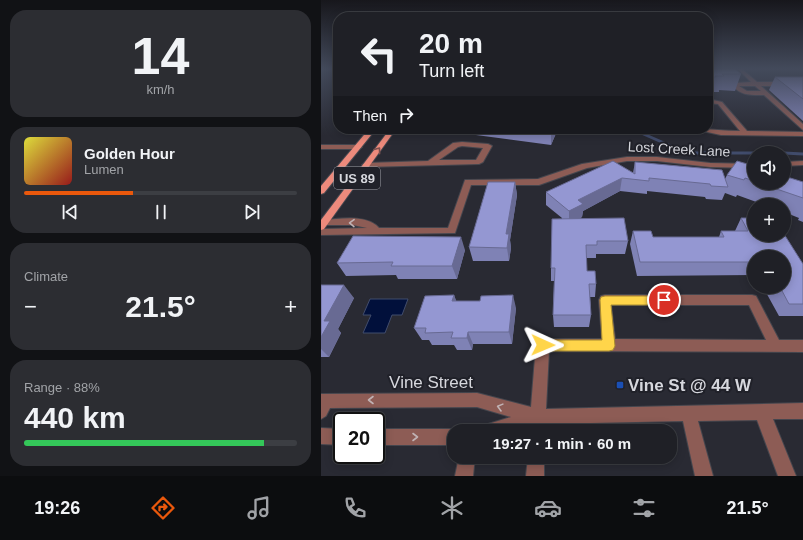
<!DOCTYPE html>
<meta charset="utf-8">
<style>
:root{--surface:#1f2026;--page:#2c2d32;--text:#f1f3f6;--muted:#a1a3a7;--line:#3c3e43;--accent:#ea580c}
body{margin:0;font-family:Helvetica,sans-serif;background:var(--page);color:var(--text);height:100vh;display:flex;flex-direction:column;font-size:15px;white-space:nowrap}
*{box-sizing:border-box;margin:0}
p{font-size:13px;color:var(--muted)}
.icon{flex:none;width:22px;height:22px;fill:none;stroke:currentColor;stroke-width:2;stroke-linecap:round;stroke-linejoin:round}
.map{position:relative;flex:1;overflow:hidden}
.panel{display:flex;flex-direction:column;gap:10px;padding:10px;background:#111215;width:321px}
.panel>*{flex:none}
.banner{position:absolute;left:12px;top:12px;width:380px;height:122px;border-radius:16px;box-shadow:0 2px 10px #0003,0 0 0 1px var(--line);background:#1f2026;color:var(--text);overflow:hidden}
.controls{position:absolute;left:426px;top:146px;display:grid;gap:8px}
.controls a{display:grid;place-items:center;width:44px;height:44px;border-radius:50%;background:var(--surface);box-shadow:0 2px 10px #0003,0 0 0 1px var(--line);font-size:20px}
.speed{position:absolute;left:12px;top:412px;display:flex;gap:8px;font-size:20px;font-weight:700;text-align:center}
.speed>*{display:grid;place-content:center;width:52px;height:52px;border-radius:50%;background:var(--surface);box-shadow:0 2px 10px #0003,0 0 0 1px var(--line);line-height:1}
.speed .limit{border:2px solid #111;border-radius:6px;background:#fff;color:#111}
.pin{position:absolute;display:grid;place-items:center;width:34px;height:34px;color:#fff;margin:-17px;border:2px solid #fff;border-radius:50%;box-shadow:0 1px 4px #0007}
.me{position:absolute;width:44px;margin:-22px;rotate:91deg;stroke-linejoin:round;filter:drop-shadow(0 0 3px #0008)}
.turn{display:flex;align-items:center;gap:14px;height:84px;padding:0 20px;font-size:18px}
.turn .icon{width:52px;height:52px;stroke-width:2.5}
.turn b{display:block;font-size:28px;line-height:34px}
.then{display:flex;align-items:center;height:38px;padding:0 20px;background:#0003;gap:8px;font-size:15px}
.big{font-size:30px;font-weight:800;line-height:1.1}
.panel .tile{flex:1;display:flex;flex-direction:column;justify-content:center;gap:6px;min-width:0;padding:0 14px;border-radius:16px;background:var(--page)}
.panel .dial{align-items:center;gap:0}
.dial b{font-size:52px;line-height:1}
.song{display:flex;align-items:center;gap:12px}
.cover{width:48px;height:48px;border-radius:6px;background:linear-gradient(135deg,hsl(60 70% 55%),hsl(0 70% 35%))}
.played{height:4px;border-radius:2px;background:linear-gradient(90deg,var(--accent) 40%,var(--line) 40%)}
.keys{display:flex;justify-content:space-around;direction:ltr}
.heat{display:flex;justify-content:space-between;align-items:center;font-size:22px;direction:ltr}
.charge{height:6px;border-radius:3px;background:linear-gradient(90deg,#34c759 88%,var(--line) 0)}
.trip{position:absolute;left:126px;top:424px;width:230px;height:40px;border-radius:16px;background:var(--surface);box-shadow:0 2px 10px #0003,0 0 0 1px var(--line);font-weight:800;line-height:40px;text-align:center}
.tab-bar{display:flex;height:64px;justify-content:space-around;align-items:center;background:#0c0d0f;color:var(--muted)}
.tab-bar .icon{width:28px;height:28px}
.tab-bar .current{color:var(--accent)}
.tab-bar b{font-size:18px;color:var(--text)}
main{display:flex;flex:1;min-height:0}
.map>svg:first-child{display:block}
</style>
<main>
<section class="panel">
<div class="tile dial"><b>14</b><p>km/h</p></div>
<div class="tile">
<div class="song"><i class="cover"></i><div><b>Golden Hour</b><p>Lumen</p></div></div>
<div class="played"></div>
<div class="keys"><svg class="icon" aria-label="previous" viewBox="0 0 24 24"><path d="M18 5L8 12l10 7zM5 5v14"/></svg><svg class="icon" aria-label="pause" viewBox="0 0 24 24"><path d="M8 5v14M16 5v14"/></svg><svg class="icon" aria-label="next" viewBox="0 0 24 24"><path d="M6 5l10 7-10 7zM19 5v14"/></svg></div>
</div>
<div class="tile"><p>Climate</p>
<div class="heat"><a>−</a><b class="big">21.5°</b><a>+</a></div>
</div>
<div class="tile"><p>Range · 88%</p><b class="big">440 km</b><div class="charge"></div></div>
</section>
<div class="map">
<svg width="482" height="476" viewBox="0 0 482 476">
<rect width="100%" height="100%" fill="#292a33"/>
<path fill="#01103b" stroke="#414c6c" d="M49,299H87L81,315H71L64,333H42L50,315H42Z"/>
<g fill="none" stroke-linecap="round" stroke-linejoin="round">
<g stroke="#414c6c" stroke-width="3">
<path d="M311,129L366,153H433"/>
<path d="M463,153L482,154"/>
</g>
<defs>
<g id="minor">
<path d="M417,69H421L436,82H482V86H440L482,124V130L443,95C431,95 420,96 412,86L413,83L430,82ZM418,86H434L440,91H426Z"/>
<path d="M387,99L401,102L426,131L482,132V136L400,135L377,130L376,129C390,129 404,131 419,131L397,104L387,103Z"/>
<path d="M141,142L167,144L171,146L162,162L158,164L45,167L41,165L45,163L107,161L132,143ZM141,146L162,148L155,160H118L137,147Z"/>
<path d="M0,145H37L41,147L37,149H0Z"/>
<path d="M306,157H336L389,163L433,164V168L389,167L336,161H306L266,168L218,185H150L134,233L0,235V229L46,228L32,225H0V221L3,220C19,219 46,214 58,228H127L144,180L217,179L261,164Z"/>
<path d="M482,161V165L463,166V162Z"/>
<path d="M284,295H431L435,296L458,340H482V352L228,351L225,409L482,403V419H452L475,476H457L436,420L377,421L392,476H374L362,421L224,424V431H208V427L196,431H162L164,425L190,417L156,407L9,408L5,416L0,419V394L156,393L210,407L215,345L217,341L222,339H281L278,300L280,296ZM290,305H428L445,340L294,339Z"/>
<path d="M0,428L21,429V445L0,444Z"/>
<path d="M55,429H133L138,431H133V445H55Z"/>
<path d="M138,457H154L152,476H134Z"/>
<path d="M207,457H223V476H205Z"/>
</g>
<g id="major">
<path d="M48,129H55L3,193L0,194V186Z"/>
<path d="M69,129H75L3,229L0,230V220Z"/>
</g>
</defs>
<use href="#minor" stroke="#45464e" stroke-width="2"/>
<use href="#major" stroke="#45464e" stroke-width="2"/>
<use href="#minor" fill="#8d5c55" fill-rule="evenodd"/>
<use href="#major" fill="#ed8a7c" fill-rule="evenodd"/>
</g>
<g fill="#7f82b5">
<path d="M387,69L420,74L414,91L398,90V92H391L390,94H387Z"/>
<path d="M454,77H482V121L448,90Z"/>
<path d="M116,129H236V131L230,145L117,130Z"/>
<path d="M314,162L404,179L406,175L433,166V183L482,182V222L477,220L478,218L463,212V205H444L416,195L415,197L404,193L401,200L385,199L384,197L326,191V194L299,191L262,211L261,217L259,218L307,241L304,254H275V258H265L266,271L275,284L274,297H269L270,315L268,327H233L232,315L233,281H230V268L241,218L225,205V192L312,173Z"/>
<path d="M194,182L196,195L189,240L190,248L188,261H152L148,247Z"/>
<path d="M420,218L482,264V316H458L442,287H463V257H433V275L316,276L309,244L312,231L332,237H398L400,231H414Z"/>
<path d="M144,250L136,279H77L75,275L25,276L16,263Z"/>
<path d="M0,285L33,298L17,329L20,333L8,357H0Z"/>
<path d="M133,295L135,301L195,308L191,344H152L151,350H136L133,345H111L108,340H101L93,328Z"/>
</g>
<g fill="#686a93">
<path d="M230,129H236V131L230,145Z"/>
<path d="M301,178L299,191L262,211L261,217L248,224V211L257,200Z"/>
<path d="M194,182L196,195L189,240L190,248L188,261L186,248L185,234Z"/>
<path d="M140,237L144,250L136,279L131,266Z"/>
<path d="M23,285L33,298L17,329L20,333L8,357L0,349V337L3,321Z"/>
<path d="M133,295L138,308L131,301Z"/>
<path d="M192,295L195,308L191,344L188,332Z"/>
<path d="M147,332L152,344L151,350L146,338Z"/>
</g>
<g fill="#9497d2" stroke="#686a93">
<path d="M387,69H414L420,74H401L403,76H394L395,77H390L391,79H387Z"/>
<path d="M454,77H482V99Z"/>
<path d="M292,161L314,174V162L401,170L407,187L390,186L389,184L328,178V181L301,178L257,200L262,204L248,211L225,192Z"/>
<path d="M416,161L433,166V181L424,178L423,180L406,175Z"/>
<path d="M463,176L482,182V198L438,183H463Z"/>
<path d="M167,182H194L185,234H188L186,248L148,247Z"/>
<path d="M303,218L307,241H276V245H265L266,271H274L275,284H268L270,315H232L234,268H230L231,219Z"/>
<path d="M420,218H433V235H463V234L482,264V304H468L459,287H463V257H433V262H319L312,231H330L332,237H403L400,231H427Z"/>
<path d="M32,236L140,237L131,266H70L72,262L16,263Z"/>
<path d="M0,285H23L3,321H9L0,337Z"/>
<path d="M133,295L131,301H159L160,296L192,295L188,332H147L146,338H130L132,332L104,333L105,328H93L104,296Z"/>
</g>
<defs><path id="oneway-chevron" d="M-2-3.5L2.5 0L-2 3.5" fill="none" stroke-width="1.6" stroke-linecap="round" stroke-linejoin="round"/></defs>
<use stroke="#7c504e" href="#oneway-chevron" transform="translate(57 150) rotate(-53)"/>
<g stroke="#c0b2b4">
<use href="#oneway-chevron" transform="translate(31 223) rotate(-179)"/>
<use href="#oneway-chevron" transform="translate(50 400) rotate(180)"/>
<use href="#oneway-chevron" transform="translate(179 407) rotate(-165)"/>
<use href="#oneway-chevron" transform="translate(94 437)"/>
</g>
<linearGradient id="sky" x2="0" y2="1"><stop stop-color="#17171c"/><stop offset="0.51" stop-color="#434a5b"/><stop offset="1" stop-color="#434a5b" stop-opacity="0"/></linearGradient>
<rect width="482" height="135" fill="url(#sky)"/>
<path fill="#ffd54a" stroke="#a68a30" d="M284,296H343L347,297L348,300L347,303L343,305H290L294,346L292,350L288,351H222L218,349L216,345L218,341L222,340H281L279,300L280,297Z"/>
<rect fill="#1a4fb4" stroke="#202129" stroke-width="1.5" x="295" y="381" width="8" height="8" rx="2"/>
<g text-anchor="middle" stroke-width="4" stroke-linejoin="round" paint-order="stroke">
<rect fill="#202129" stroke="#9fa0a7" stroke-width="1" x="13" y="167" width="46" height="22" rx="3"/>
<g font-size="13" font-weight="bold" fill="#d6d7dd">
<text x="36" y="183">US 89</text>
</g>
<g font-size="14" fill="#d6d7dd" stroke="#202129">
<text transform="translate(358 149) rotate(3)" y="5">Lost Creek Lane</text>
</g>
<g font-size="17" fill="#d6d7dd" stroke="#202129">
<text x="110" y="388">Vine Street</text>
</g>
<g font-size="17" font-weight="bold" fill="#d6d7dd" stroke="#202129" text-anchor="start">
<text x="307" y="391">Vine St @ 44 W</text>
</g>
</g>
</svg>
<div class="controls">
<a><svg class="icon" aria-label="sound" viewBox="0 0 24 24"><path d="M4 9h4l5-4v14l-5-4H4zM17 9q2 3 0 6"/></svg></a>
<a>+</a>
<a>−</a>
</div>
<div class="speed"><div class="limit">20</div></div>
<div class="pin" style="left:343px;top:300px;background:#d93025"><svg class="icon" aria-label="arrive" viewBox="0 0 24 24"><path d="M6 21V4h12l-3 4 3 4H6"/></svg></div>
<svg class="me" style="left:222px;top:345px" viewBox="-20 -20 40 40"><path d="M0-17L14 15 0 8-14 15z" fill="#ffd54a" stroke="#fff" stroke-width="4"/></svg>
<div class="trip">19:27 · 1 min · 60 m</div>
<div class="banner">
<div class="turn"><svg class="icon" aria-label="left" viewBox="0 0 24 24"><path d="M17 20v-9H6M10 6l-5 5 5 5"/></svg><div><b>20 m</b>Turn left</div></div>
<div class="then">Then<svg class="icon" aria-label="right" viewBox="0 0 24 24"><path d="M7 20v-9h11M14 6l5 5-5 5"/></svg></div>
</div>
</div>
</main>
<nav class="tab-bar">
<b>19:26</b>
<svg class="icon current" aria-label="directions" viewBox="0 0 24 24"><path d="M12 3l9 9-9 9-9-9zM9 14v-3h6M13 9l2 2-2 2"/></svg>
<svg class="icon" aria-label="music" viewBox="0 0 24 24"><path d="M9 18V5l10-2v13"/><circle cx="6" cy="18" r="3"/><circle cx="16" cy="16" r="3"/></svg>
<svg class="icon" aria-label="phone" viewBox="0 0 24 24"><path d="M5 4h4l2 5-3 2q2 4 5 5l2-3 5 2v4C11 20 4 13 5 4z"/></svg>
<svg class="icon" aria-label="climate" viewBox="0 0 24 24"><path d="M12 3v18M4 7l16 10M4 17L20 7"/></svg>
<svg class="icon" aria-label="car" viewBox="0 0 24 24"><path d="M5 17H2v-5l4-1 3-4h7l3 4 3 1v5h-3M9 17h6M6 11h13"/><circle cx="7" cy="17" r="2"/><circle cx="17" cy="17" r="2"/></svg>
<svg class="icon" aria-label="filters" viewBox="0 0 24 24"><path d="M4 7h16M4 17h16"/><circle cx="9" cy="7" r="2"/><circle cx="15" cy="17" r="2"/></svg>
<b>21.5°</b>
</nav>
